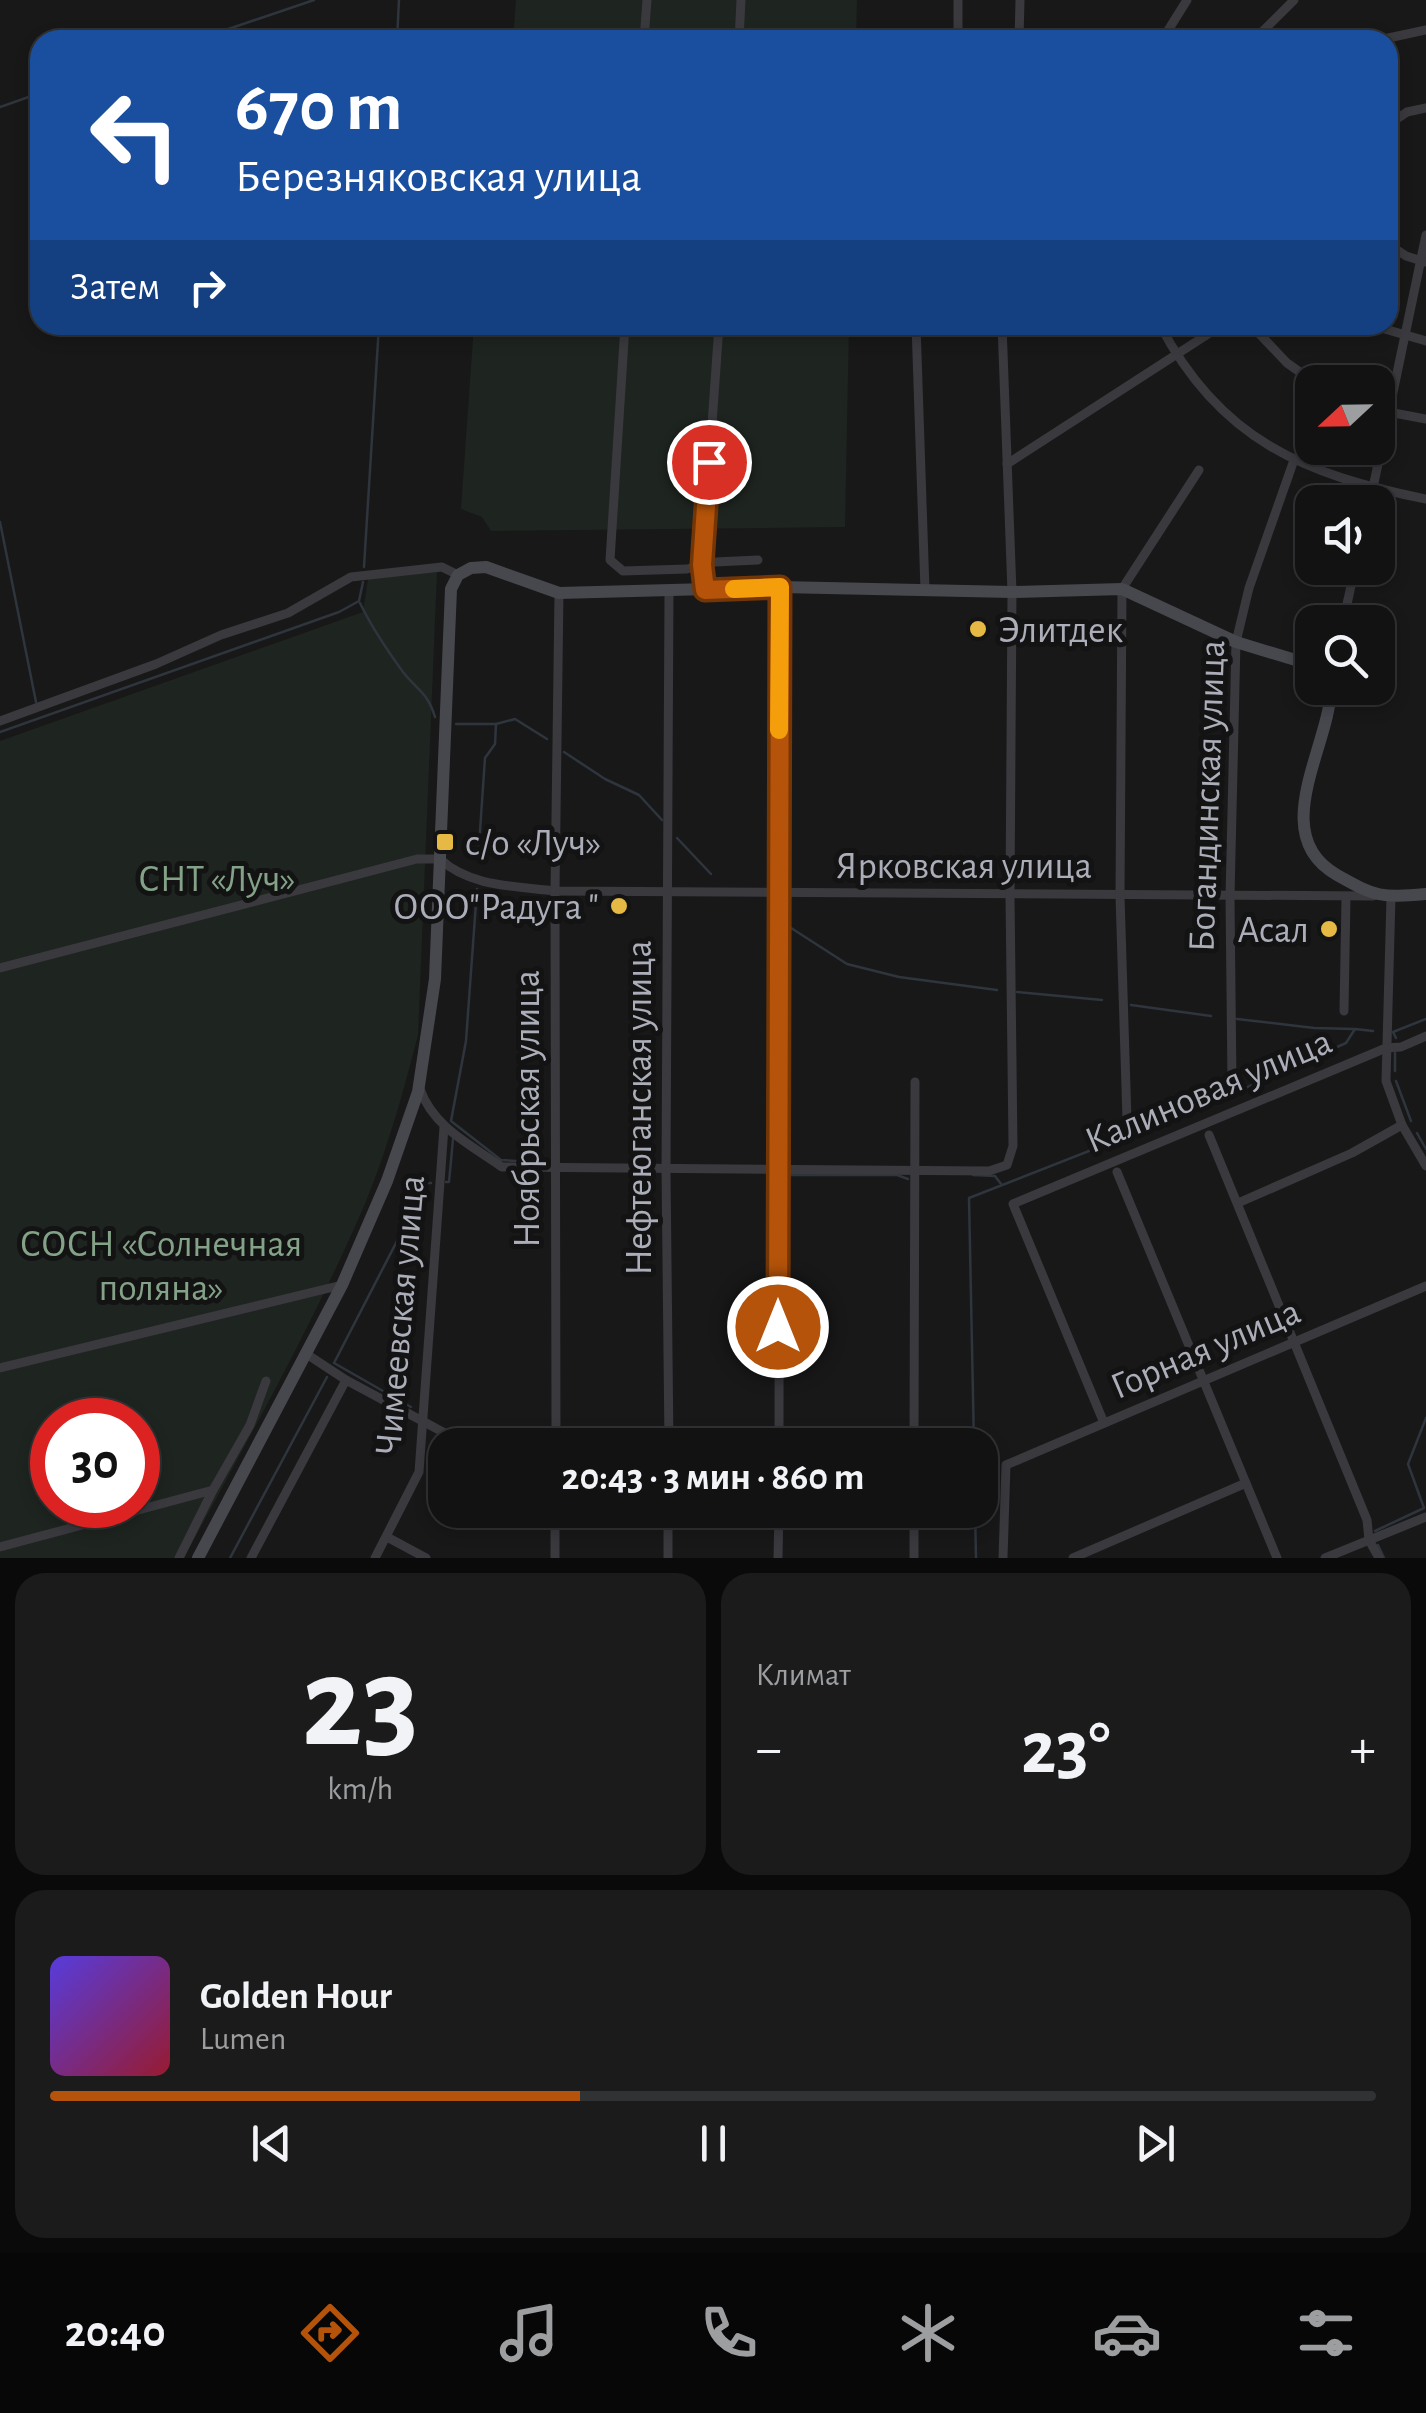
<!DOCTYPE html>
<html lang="ru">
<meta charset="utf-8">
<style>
:root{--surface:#121213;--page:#1b1b1c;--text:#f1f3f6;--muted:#9c9ea0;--line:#313233;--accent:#b45309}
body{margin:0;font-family:"Alegreya Sans",sans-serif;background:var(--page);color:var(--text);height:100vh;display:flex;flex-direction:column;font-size:38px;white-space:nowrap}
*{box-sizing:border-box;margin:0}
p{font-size:32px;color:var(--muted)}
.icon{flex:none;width:55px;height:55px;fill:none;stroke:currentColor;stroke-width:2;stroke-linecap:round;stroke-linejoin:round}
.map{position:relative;height:1558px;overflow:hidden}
.sheet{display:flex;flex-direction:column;gap:15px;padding:15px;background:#0a0a0a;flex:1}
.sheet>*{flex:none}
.hud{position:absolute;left:30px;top:30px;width:1368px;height:305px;border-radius:30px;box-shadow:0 5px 15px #0003,0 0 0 2px var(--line);background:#1a4fa0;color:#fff;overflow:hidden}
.needle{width:65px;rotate:248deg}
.controls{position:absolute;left:1295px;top:365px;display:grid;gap:20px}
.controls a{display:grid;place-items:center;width:100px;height:100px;border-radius:20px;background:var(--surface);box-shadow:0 5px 15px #0003,0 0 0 2px var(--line);font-size:50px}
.speed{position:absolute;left:30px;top:1398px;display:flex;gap:20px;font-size:50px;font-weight:700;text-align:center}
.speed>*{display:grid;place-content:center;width:130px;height:130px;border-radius:50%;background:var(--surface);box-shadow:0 5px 15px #0003,0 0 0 2px var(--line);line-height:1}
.speed .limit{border:15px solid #d22;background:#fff;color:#111}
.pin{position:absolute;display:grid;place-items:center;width:85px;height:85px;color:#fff;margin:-42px;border:5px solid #fff;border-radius:50%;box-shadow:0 2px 10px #0007}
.me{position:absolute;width:110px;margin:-55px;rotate:0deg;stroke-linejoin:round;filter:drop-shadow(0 0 8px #0008)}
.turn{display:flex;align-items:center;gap:35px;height:210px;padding:0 40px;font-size:45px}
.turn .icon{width:130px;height:130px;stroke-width:2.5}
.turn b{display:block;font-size:70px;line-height:85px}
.then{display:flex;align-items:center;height:95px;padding:0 40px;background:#0003;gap:20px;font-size:38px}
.big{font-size:75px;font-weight:700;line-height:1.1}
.sheet .card{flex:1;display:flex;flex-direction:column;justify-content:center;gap:15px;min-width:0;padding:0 35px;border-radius:30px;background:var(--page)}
.sheet .dial{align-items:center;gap:0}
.dial b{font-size:130px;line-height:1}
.song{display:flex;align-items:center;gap:30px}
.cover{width:120px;height:120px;border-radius:15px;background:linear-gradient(135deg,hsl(250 70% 55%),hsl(350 70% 35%))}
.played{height:10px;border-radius:5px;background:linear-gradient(90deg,var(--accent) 40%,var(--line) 40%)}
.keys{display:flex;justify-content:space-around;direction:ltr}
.heat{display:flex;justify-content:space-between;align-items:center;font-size:55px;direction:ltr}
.sheet .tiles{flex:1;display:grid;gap:15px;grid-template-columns:1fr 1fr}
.card:last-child{grid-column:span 2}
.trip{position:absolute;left:428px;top:1428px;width:570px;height:100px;border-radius:30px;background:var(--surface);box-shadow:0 5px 15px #0003,0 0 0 2px var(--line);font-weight:700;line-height:100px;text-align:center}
.dock{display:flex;height:160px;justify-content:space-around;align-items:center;background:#070708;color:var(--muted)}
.dock .icon{width:70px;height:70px}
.dock .current{color:var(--accent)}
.dock b{font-size:45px;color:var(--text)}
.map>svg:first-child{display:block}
</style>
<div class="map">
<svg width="1426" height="1558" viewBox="0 0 1426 1558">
<rect width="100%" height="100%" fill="#181819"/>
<g fill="#1e241f" fill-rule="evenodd">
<path d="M516,0H857L856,40H513Z"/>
<path d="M474,325H849L845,527L491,531L482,517L461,509Z"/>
<path d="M437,572L418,1035C401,1101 382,1169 353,1231C303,1343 242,1450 184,1558H0V741L363,612L368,579ZM52,1420H138V1505H52Z"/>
</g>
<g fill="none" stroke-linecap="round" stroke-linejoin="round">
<g stroke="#2e353d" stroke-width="2.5">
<path d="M196,40L314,0"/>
<path d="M397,40L399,0"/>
<path d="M0,107L40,93"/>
<path d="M0,522L36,702"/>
<path d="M364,567L379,325"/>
<path d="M360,603C372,628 387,650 403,672C418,691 428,693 435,717"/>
<path d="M456,724H496L515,719L547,739"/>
<path d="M0,732L339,612L359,601L363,582"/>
<path d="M564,752L605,779L639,795L662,820"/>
<path d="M677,838L711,874"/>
<path d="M478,860L485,758L495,744L496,724"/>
<path d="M477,889L466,1041L451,1121L501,1160L548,1163"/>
<path d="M788,926L847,964L899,977L997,990"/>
<path d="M1017,992L1102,1000"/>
<path d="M1131,1005L1211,1016"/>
<path d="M1237,1019L1314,1028L1354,1029"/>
<path d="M1396,1038L1393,1032L1426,1019"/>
<path d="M1395,1071V1053"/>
<path d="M1396,1081L1411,1121"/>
<path d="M1417,1133L1426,1149"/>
<path d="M786,1175H897L908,1179"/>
<path d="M973,1175L995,1176L1001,1184"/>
<path d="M446,1182H449L453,1139"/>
<path d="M411,1407L334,1363L427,1183H431"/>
<path d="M974,1445L969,1198L1219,1100L1346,1043L1355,1029L1373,1031"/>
<path d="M975,1510L976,1558"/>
<path d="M1375,1531L1424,1508L1408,1464L1426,1418"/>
<path d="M1378,1545L1384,1558"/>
<path d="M230,1558L327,1377"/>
</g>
<g stroke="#39393e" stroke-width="9">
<path d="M644,40L647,0"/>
<path d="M739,40L741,0"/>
<path d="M958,40V0"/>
<path d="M1019,40L1020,0"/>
<path d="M1162,40L1187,0"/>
<path d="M1254,40L1294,0"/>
<path d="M1379,40L1426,30"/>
<path d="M1388,125L1407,112L1426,108"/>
<path d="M1388,244L1406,256L1425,262"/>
<path d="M625,325L610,560L623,571L687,569L715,562L758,560"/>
<path d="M916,325L925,590"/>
<path d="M1160,325C1220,440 1305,475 1426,499"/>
<path d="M1251,325L1287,363L1314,382"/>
<path d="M1371,325L1426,341"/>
<path d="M1378,410L1426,419"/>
<path d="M1007,464L1222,325"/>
<path d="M1370,502L1426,235"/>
<path d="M705,590L702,565L719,325"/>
<path d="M1343,622L1355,568"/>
<path d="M0,721L156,664L221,635L288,613L351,577L442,567L458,575"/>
<path d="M1391,897L1386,1081L1402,1125L1426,1166"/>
<path d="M0,968L417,859H440C470,887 515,886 555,891L1373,896"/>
<path d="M1344,1011L1346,897"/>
<path d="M1232,1082L1230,897L1236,642L1249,588L1294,460"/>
<path d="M420,1089C433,1127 471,1145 502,1167L989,1171L1007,1165L1013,1146L1010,896L1012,592L1002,325"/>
<path d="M1127,1120L1120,896L1122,589L1199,470"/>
<path d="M1209,1135L1367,1520L1369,1540L1379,1558"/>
<path d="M1117,1172L1277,1558"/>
<path d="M1238,1203L1352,1153L1402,1125"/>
<path d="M305,1353L346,1380L467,1445"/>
<path d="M0,1368L342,1285"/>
<path d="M1104,1423L1013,1204L1386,1048L1401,1047L1426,1036"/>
<path d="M556,1445L555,891L559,593"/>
<path d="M669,1445L666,1170L669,591"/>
<path d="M779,1445L780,587"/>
<path d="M914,1445L915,1082"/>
<path d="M387,1537L426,1558"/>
<path d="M0,1547L213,1490L250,1425L266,1381"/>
<path d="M179,1558L213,1490"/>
<path d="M251,1558L346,1380"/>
<path d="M375,1558L419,1472L444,1127"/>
<path d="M555,1558V1510"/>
<path d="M668,1558V1510"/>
<path d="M778,1558L779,1510"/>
<path d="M914,1558V1510"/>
<path d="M1003,1558L1006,1465L1426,1286"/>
<path d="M1073,1558L1246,1483"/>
<path d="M1325,1558L1426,1517"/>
</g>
<g stroke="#47484e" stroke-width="12">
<path d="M1331,688C1330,746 1266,835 1337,875C1376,897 1381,898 1426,894"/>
<path d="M198,1558L342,1285L387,1181L418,1092L435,979L451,589L458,575L471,568L486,567L559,593L780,587L1012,592L1122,589L1236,642L1312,665"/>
</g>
</g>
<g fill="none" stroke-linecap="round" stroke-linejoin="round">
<defs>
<path id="route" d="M709,462L702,565L705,590L780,587L778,1327"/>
</defs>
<use href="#route" stroke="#753606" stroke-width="25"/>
<use href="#route" stroke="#b45309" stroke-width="18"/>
<path stroke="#f59e0b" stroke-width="18" d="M734,589L780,587L779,730"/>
</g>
<g fill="#e5b944" stroke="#131314" stroke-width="4">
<circle cx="978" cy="629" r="10"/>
<rect x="435" y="832" width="20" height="20" rx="5"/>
<circle cx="619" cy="906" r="10"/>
<circle cx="1329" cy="929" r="10"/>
</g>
<g text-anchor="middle" stroke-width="10" stroke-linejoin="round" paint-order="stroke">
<g font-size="38" fill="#abaeb8" stroke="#131314" text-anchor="start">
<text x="998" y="642">Элитдек</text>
<text x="465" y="855">с/о «Луч»</text>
<text x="599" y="919" text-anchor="end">ООО"Радуга "</text>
<text x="1309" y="942" text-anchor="end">Асал</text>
</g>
<g font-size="38" fill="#abaeb8" stroke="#131314">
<text transform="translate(1206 796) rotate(-88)" y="13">Богандинская улица</text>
<text x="964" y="878">Ярковская улица</text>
<text transform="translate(1208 1090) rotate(-23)" y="13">Калиновая улица</text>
<text transform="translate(638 1108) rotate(-90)" y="13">Нефтеюганская улица</text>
<text transform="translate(526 1109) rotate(-90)" y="13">Ноябрьская улица</text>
<text transform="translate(399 1315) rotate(-85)" y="13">Чимеевская улица</text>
<text transform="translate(1205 1348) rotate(-23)" y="13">Горная улица</text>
</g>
<g font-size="38" fill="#83a287" stroke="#131314">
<text x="217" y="891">СНТ «Луч»</text>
<text x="161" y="1256">СОСН «Солнечная<tspan x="161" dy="44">поляна»</tspan></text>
</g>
</g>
</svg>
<div class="controls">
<a><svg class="needle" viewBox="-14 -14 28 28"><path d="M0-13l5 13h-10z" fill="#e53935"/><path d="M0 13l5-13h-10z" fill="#9c9ea0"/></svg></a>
<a><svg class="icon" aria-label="sound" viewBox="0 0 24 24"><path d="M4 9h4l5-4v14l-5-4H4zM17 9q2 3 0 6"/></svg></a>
<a><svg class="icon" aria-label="search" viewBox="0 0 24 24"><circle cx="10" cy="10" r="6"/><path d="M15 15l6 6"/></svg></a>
</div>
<div class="speed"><div class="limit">30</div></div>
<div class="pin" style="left:709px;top:462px;background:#d93025"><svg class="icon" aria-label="arrive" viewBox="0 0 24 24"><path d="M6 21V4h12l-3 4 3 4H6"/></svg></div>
<svg class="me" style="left:778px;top:1327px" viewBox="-20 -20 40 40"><circle r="17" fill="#b45309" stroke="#fff" stroke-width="3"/><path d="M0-11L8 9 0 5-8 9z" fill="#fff"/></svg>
<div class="trip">20:43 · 3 мин · 860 m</div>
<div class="hud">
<div class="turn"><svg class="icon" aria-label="left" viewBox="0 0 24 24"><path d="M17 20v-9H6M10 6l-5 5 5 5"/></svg><div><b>670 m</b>Березняковская улица</div></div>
<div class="then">Затем<svg class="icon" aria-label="right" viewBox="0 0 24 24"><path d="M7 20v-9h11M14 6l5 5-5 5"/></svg></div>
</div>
</div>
<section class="sheet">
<div class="tiles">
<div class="card dial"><b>23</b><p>km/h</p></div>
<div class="card"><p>Климат</p>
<div class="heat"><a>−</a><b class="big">23°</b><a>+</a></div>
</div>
<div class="card">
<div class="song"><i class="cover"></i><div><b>Golden Hour</b><p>Lumen</p></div></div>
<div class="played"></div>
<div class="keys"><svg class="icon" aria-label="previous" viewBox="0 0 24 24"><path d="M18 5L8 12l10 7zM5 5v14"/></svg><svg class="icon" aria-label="pause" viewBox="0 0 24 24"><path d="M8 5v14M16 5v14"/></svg><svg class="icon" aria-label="next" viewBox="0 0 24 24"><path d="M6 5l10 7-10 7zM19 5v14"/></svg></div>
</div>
</div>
</section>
<nav class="dock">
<b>20:40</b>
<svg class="icon current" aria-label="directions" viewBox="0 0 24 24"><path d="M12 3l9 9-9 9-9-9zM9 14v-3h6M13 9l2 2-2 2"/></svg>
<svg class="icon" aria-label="music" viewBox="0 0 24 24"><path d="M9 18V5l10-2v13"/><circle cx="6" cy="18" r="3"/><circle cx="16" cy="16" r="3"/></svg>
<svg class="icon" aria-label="phone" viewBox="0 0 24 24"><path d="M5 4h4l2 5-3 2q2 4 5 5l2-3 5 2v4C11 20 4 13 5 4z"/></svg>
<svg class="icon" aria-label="climate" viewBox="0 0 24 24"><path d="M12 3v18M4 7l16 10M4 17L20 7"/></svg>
<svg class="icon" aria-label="car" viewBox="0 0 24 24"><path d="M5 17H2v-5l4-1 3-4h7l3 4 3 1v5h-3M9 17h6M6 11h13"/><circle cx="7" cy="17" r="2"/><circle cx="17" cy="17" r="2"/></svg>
<svg class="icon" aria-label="filters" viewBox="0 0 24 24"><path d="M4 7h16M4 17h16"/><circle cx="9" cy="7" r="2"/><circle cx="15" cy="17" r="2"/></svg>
</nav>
